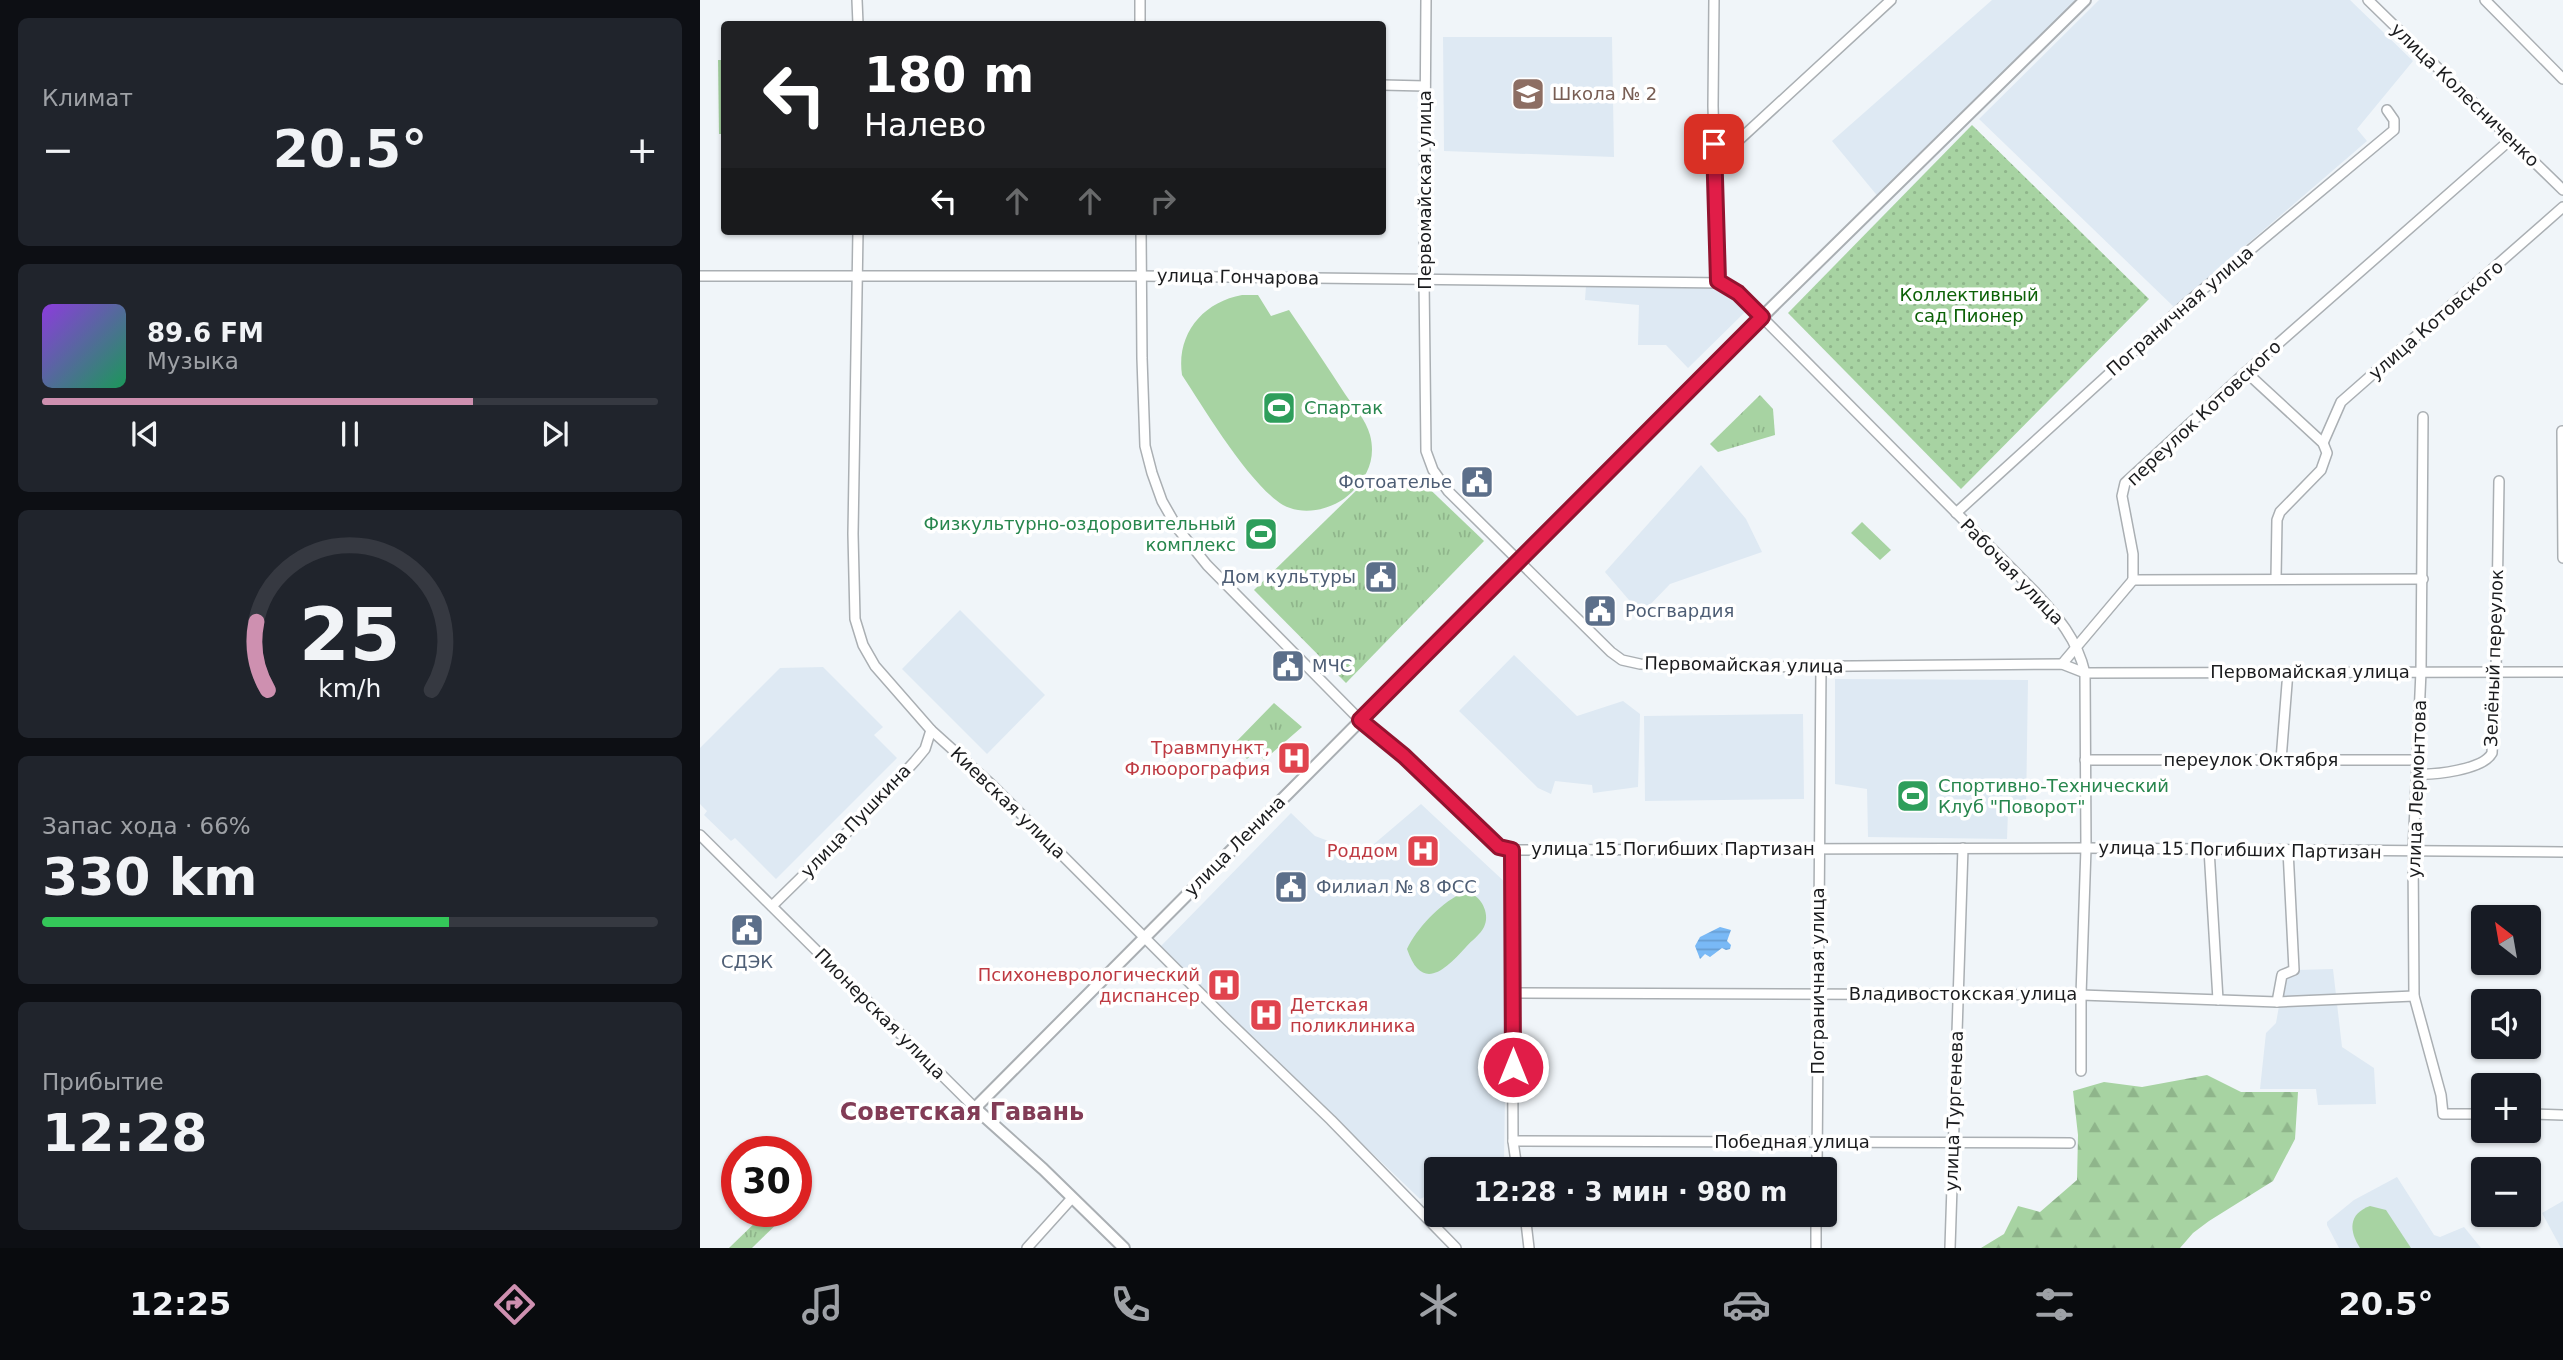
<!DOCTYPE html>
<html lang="ru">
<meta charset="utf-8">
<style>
:root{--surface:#171b24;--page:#20242c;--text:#f1f3f6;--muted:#9ea1a6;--line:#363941;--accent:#ce90b0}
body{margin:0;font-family:"DejaVu Sans",sans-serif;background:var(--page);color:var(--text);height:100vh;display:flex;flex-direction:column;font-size:26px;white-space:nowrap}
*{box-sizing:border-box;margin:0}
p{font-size:23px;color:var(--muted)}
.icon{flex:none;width:38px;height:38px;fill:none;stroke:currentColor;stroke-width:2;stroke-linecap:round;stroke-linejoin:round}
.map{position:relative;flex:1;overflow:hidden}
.sheet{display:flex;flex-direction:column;gap:18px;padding:18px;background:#0d0f14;width:700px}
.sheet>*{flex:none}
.banner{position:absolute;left:21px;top:21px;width:665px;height:214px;border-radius:7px;box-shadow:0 2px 5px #0004;background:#202124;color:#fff;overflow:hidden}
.needle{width:46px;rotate:329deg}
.tools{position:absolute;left:1771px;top:905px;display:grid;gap:14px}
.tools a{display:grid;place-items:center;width:70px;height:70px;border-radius:7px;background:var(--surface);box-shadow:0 2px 5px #0004;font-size:35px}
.speed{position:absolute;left:21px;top:1136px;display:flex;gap:14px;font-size:35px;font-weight:700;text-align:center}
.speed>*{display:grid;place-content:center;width:91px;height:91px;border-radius:50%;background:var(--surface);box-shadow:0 2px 5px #0004;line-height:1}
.speed .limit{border:10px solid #d22;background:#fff;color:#111}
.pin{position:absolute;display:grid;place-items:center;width:60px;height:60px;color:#fff;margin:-30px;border-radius:14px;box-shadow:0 4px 10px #0006}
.me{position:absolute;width:77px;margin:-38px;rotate:0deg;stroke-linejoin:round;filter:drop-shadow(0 0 5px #0008)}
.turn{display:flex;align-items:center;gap:24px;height:147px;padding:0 28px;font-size:32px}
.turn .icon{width:91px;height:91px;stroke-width:2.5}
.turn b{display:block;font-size:49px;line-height:60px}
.lanes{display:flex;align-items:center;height:66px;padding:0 28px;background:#0003;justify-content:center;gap:35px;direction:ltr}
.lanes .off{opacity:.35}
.big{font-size:52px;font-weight:700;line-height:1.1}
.sheet .widget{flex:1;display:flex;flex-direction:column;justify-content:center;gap:10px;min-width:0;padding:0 24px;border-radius:10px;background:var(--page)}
.sheet .dial{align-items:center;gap:0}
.dial svg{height:182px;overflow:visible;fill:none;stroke:var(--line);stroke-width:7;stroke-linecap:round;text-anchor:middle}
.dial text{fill:var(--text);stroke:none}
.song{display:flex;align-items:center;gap:21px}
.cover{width:84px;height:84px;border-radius:10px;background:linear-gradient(135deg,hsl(270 70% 55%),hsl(150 70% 35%))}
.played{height:7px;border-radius:4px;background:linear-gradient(90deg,var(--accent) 70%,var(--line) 70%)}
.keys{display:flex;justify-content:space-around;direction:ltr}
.heat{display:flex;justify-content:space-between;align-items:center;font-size:38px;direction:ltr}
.charge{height:10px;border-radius:5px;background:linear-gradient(90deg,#34c759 66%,var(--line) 0)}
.trip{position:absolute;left:724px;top:1157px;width:413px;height:70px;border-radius:7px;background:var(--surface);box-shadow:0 2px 5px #0004;font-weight:700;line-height:70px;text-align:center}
.tabs{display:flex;height:112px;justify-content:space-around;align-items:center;background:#090b0e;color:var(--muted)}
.tabs .icon{width:49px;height:49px}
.tabs .selected{color:var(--accent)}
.tabs b{font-size:32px;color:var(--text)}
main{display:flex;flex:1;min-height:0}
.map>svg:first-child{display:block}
</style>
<main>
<section class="sheet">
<div class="widget"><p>Климат</p>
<div class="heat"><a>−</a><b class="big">20.5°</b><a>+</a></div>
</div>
<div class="widget">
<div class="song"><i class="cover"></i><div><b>89.6 FM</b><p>Музыка</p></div></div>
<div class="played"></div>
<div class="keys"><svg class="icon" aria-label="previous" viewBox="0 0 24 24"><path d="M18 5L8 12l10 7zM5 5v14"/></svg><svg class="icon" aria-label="pause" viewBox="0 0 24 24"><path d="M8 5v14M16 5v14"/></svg><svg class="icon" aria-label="next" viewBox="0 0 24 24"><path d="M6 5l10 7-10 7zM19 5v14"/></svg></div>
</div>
<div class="widget dial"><svg viewBox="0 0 100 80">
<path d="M14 69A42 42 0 1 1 86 69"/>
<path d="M14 69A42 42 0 0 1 9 39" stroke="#ce90b0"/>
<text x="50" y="56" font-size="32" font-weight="700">25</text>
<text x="50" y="72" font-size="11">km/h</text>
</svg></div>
<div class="widget"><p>Запас хода · 66%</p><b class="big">330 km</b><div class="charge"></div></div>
<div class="widget"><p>Прибытие</p><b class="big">12:28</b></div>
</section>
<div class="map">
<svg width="1863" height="1248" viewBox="0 0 1863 1248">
<defs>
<pattern id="grass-tufts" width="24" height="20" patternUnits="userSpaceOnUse" patternTransform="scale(1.75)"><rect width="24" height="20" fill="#a7d3a2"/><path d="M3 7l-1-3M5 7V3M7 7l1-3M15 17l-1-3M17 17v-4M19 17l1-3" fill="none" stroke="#8fb58b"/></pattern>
<pattern id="forest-firs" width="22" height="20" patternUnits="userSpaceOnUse" patternTransform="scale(1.75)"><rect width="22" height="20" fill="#a7d3a2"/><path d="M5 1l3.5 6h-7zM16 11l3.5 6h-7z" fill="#8fb58b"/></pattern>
<pattern id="garden-dots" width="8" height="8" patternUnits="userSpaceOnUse" patternTransform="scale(1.75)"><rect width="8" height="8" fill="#a7d3a2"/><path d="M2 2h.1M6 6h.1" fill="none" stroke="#8fb58b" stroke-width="1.8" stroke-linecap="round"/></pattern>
<pattern id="water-rules" width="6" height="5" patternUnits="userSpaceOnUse" patternTransform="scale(1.75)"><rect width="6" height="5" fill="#79b9f6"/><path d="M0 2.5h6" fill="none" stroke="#689ed2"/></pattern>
</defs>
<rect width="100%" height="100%" fill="#f0f5f9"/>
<g fill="#dee9f3">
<path d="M1292,0H1377L1180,199L1132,141Z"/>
<path d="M1399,0H1650L1713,61L1657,129L1667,141L1474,307L1279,119Z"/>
<path d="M743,37H912L914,157L744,151Z"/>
<path d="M886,286H1015L1047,310L988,368L966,345H938L939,305L885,300Z"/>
<path d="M1001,465L1046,519L1062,552L970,584L941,614L905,572Z"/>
<path d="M260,610L345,695L287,754L202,669Z"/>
<path d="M814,655L877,716L923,701L940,714L938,787L893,793L892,785L855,781L851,794L838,788L759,711Z"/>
<path d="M123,667L183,727L174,735L197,758L76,879L35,838L31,841L4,815L7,811L0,804V748L80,668Z"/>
<path d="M1135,679L1328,680L1326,812H1308L1307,839L1168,837L1167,789L1135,784Z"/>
<path d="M1103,714L1104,799L945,801L944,716Z"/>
<path d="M721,804L808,885L804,1162L788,1169H737V1191L720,1199L579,1064L461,946L591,813L615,836L650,849L674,844Z"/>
<path d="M1633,969L1642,1047L1674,1068L1676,1104L1618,1105L1616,1089H1560L1566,1033L1576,1023L1584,978L1596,970Z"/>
<path d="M1697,1177L1734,1235L1740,1237L1764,1227L1781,1248H1639L1627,1225V1222L1654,1200Z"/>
<path d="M1863,1201V1248H1861L1842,1213Z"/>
</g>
<g fill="url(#grass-tufts)">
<path d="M1060,395L1073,409L1075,435L1018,452L1010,444Z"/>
<path d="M716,476L784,541L646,683L554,590L664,483Z"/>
<path d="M1162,522L1191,550L1180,560L1151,533Z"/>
<path d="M574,703L602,727L564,760L556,751L547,759L533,745Z"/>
<path d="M67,1211H90L52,1248H29Z"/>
</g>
<path fill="url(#forest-firs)" d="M1507,1075L1541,1092H1598L1595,1139L1573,1181L1509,1221L1493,1233L1480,1248H1281L1304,1234L1318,1206L1340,1212L1377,1180L1378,1135L1373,1091L1404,1082L1442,1087Z"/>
<path fill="url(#garden-dots)" d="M1272,125L1449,299L1261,489L1088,313Z"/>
<g fill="#a7d3a2">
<path d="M18,60H24V134H19Z"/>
<path d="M542,295H558L571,316L589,310C608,338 627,366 645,394C654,407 666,420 670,435C676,458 668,476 652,492C635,509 605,517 583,505C549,484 505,410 482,375C476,334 503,302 542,295Z"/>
<path d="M760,894C764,894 768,893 771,894C783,898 790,916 784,927C781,934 771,941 766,947C745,970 722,993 707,949C717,928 739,905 760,894Z"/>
<path d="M1670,1206L1686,1210L1711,1248H1660C1649,1231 1648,1214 1670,1206Z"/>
</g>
<path fill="url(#water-rules)" d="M1020,927L1031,930L1027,941L1031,945L1030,949L1026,950L1022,948L1010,957L1005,954L1000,959L995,946L1000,937Z"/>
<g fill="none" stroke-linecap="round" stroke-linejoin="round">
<defs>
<g id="minor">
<path d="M157,0L158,24"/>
<path d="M440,0V24"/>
<path d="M726,0L724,279L726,451L733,470L748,491L911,652L922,660L940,664L1053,667L1362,664L1385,673L1863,672"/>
<path d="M1014,0L1013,106L1018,281"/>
<path d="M1668,0L1863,190"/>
<path d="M1785,0L1863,79"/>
<path d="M682,85L725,86"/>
<path d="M1014,163L1191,0"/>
<path d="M158,231L153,534L155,619L163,645L175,666L231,730L292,785L524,1017L631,1120L756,1248"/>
<path d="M441,231L442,358L445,446L452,473L462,501L478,529L507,565L660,720L704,756L798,847L812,850L1386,848L1863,852"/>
<path d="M0,276H441L1024,283L1038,293L1335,592C1358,617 1377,639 1385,673L1386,848L1381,995V1071"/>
<path d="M1546,372L1623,443L1627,453L1621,470L1580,512L1577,520L1576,578"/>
<path d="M1723,417L1721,671L1713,852L1714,996L1741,1095L1743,1114H1783"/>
<path d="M1862,431L1863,558"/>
<path d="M1623,443L1641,402L1863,207"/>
<path d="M1256,513L1489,301L1694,130V120L1687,110"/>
<path d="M1433,580V554L1422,496L1425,483L1546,372L1810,140"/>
<path d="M1433,580L1723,579"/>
<path d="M1362,664L1433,580"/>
<path d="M1385,760H1717"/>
<path d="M1581,760L1588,671"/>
<path d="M1717,774C1734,775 1783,770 1792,753L1796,672L1799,481"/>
<path d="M0,835L275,1108"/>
<path d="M1509,849L1518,1000"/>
<path d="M812,850L813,1141L817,1169"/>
<path d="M72,906L176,804L215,761L225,749L231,730"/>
<path d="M812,993L1381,995L1577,1002L1714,996"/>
<path d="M1577,1002L1582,975L1594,970L1588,850"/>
<path d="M1829,1114L1863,1115"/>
<path d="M813,1141L1370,1143"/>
<path d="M1117,1169L1121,667"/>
<path d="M825,1214L829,1248"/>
<path d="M327,1248L372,1198"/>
<path d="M1116,1248V1214"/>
<path d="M1250,1248L1263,848"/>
</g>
<path id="major" d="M424,1248L343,1169L275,1108L1062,317L1385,0"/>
</defs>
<use href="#minor" stroke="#aaafb3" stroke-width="12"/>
<use href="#major" stroke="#aaafb3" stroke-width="14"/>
<use href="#minor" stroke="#fff" stroke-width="9"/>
<use href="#major" stroke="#fff" stroke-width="10"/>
</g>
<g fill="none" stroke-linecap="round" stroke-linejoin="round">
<defs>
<path id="route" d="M813,1067L812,850L799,847L704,756L660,720L1062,317L1038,293L1018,281L1014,144"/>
</defs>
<use href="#route" stroke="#92132f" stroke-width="18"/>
<use href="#route" stroke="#e11d48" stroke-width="12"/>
</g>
<defs>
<symbol id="school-square" viewBox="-11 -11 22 22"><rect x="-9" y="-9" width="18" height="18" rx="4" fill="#8d6e63" stroke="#fff"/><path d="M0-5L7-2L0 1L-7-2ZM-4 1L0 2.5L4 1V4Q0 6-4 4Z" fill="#fff"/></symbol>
<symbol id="stadium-square" viewBox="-11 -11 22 22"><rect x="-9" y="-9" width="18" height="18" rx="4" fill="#2e9e5b" stroke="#fff"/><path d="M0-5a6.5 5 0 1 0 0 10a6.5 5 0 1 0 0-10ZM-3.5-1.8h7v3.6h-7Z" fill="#fff"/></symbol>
<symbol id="civic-square" viewBox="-11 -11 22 22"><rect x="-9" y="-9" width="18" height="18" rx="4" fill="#5c6f8a" stroke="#fff"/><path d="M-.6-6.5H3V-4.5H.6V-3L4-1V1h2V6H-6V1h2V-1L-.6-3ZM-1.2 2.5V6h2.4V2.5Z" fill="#fff"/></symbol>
<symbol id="hospital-square" viewBox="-11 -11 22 22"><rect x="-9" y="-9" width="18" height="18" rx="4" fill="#e0444e" stroke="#fff"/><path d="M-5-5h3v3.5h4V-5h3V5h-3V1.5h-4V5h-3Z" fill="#fff"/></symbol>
</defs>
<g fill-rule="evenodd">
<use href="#school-square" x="809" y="75" width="38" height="38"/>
<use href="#stadium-square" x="560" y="389" width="38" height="38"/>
<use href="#civic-square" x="758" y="463" width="38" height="38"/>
<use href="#stadium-square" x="542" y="515" width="38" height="38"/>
<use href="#civic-square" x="662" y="558" width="38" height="38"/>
<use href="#civic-square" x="881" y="592" width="38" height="38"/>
<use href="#civic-square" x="569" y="647" width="38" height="38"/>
<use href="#hospital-square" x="575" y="739" width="38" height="38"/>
<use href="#stadium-square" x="1194" y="777" width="38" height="38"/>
<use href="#hospital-square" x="704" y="832" width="38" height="38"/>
<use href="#civic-square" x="572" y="868" width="38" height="38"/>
<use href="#civic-square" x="28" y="911" width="38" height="38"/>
<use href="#hospital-square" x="505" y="966" width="38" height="38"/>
<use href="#hospital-square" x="547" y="996" width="38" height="38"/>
</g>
<g text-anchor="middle" stroke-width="7" stroke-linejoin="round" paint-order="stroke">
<g font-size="18" fill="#785e54" stroke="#fff" text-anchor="start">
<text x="852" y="100">Школа № 2</text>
</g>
<g font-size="18" fill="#1b1c1e" stroke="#fff">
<text transform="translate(1765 95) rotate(44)" y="6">улица Колесниченко</text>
<text transform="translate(725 190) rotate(-90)" y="6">Первомайская улица</text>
<text transform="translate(538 277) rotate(1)" y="6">улица Гончарова</text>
<text transform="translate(1480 311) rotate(-41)" y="6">Пограничная улица</text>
<text transform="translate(1736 320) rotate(-41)" y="6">улица Котовского</text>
<text transform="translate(1504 413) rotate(-43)" y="6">переулок Котовского</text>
<text transform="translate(1312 572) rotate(46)" y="6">Рабочая улица</text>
<text transform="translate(1794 658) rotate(-88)" y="6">Зелёный переулок</text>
<text transform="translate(1044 665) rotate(1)" y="6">Первомайская улица</text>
<text x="1610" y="678">Первомайская улица</text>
<text x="1551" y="766">переулок Октября</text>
<text transform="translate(1717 789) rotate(-88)" y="6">улица Лермонтова</text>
<text transform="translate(308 803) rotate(44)" y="6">Киевская улица</text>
<text transform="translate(156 821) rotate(-46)" y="6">улица Пушкина</text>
<text transform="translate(535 846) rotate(-45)" y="6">улица Ленина</text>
<text x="973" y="855">улица 15 Погибших Партизан</text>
<text transform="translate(1540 850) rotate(1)" y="6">улица 15 Погибших Партизан</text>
<text transform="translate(1118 981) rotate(-90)" y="6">Пограничная улица</text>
<text x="1263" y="1000">Владивостокская улица</text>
<text transform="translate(180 1014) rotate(45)" y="6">Пионерская улица</text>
<text transform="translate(1254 1111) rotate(-88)" y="6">улица Тургенева</text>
<text x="1092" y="1148">Победная улица</text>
</g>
<g font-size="18" fill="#0c6107" stroke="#fff">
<text x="1269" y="301">Коллективный<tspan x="1269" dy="21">сад Пионер</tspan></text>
</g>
<g font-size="18" fill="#27864d" stroke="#fff" text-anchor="start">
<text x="604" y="414">Спартак</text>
<text x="536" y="530" text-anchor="end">Физкультурно-оздоровительный<tspan x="536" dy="21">комплекс</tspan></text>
<text x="1238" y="792">Спортивно-Технический<tspan x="1238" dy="21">Клуб "Поворот"</tspan></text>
</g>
<g font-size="18" fill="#4e5e75" stroke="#fff" text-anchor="start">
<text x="752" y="488" text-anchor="end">Фотоателье</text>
<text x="656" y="583" text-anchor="end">Дом культуры</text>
<text x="925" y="617">Росгвардия</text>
<text x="612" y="672">МЧС</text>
<text x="616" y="893">Филиал № 8 ФСС</text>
<text x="47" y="968" text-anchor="middle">СДЭК</text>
</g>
<g font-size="18" fill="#be3a42" stroke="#fff" text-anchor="end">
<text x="570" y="754">Травмпункт,<tspan x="570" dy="21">Флюорография</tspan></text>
<text x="698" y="857">Роддом</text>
<text x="500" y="981">Психоневрологический<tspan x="500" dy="21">диспансер</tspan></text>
<text x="590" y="1011" text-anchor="start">Детская<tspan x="590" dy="21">поликлиника</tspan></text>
</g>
<g font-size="24" font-weight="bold" fill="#823c56" stroke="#fff">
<text x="262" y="1120">Советская Гавань</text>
</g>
</g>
</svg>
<div class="tools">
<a><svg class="needle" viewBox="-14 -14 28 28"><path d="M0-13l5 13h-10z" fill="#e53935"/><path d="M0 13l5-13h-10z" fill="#9ea1a6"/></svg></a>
<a><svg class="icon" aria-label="sound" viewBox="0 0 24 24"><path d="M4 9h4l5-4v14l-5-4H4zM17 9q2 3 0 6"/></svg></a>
<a>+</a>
<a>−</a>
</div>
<div class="speed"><div class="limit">30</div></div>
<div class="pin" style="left:1014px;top:144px;background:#d93025"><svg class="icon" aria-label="arrive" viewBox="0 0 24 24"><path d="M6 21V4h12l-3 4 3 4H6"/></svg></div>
<svg class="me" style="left:813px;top:1067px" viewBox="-20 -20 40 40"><circle r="17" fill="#e11d48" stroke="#fff" stroke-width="3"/><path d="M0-11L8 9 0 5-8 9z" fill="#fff"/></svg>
<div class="trip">12:28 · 3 мин · 980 m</div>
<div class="banner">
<div class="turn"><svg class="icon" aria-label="left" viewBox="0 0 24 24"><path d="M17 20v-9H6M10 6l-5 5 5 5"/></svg><div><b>180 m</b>Налево</div></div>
<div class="lanes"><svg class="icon" aria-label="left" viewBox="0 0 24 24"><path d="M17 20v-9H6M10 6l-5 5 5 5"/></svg><svg class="icon off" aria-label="ahead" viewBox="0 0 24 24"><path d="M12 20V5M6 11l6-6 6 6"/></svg><svg class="icon off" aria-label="ahead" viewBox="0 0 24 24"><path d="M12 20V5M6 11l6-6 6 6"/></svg><svg class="icon off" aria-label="right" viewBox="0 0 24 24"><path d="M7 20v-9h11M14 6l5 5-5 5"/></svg></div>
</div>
</div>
</main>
<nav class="tabs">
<b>12:25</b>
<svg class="icon selected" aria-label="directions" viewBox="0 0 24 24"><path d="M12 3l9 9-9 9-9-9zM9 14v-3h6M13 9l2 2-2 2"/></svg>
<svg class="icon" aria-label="music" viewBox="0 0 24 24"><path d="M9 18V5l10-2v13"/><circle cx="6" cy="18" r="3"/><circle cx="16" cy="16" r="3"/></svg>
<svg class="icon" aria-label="phone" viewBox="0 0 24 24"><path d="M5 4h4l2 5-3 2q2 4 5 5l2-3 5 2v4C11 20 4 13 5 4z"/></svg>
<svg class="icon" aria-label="climate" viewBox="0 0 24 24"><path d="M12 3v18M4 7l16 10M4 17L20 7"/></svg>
<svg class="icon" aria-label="car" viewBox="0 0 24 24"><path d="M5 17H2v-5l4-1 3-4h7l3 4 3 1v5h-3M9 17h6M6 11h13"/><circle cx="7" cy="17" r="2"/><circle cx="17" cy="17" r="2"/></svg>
<svg class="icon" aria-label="filters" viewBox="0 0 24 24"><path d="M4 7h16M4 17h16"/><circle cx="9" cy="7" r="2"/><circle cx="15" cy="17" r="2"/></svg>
<b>20.5°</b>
</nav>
